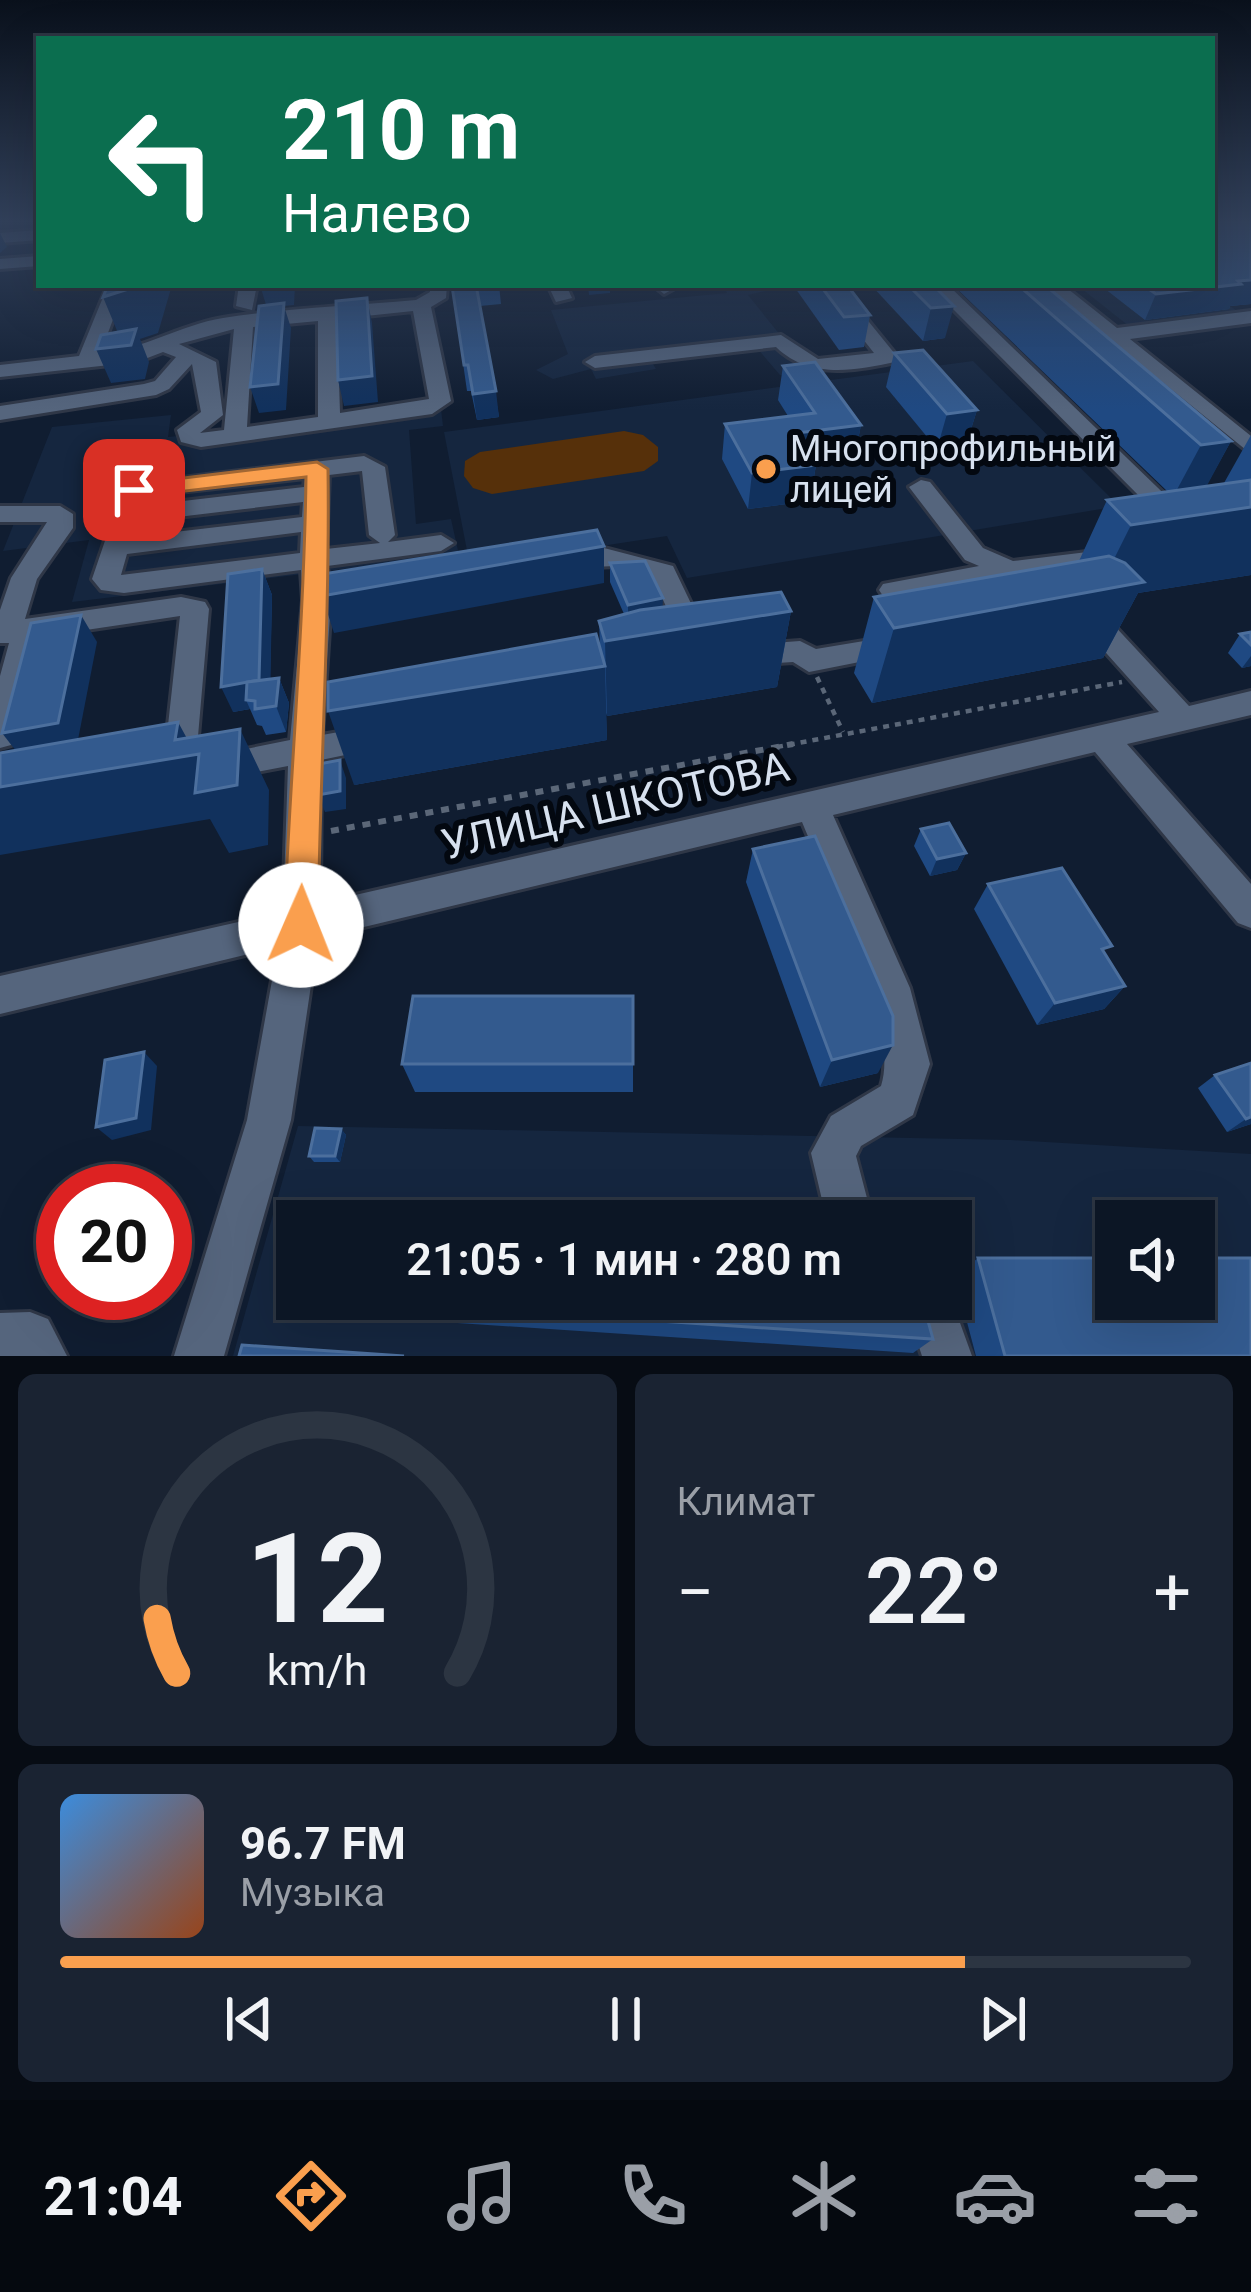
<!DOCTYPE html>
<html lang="ru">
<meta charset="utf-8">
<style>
:root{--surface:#0c1625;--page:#1a2332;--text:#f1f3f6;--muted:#9a9fa7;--line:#2c3542;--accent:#fa9f4e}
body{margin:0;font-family:Roboto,sans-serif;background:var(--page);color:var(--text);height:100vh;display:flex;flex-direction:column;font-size:45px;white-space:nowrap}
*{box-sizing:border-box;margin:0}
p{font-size:39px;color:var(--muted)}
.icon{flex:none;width:66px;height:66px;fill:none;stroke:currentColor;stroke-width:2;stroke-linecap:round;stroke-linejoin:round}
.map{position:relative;height:1356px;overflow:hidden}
.drawer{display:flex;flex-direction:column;gap:18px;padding:18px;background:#070c14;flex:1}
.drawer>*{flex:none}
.hud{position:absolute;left:36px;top:36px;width:1179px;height:252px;border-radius:0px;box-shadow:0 12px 48px #0002,0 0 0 3px var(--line);background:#0b6e4f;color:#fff;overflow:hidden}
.controls{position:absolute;left:1095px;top:1200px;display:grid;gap:24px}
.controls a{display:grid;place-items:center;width:120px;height:120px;border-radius:0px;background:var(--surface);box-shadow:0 12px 48px #0002,0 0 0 3px var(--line);font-size:60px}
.speed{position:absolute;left:36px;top:1164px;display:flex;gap:24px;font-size:60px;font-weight:700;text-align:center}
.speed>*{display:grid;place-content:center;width:156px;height:156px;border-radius:50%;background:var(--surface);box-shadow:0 12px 48px #0002,0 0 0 3px var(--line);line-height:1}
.speed .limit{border:18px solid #d22;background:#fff;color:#111}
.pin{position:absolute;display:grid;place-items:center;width:102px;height:102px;color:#fff;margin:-51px;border-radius:24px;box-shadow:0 6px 18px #0006}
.me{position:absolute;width:132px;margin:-66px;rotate:1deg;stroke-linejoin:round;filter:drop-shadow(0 0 9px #0008)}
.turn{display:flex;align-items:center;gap:42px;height:252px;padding:0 48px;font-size:54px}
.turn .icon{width:156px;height:156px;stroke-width:2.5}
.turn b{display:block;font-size:84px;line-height:102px}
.big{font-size:90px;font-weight:600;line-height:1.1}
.drawer .widget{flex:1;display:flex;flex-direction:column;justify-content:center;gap:18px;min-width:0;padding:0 42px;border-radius:18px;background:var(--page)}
.drawer .dial{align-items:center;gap:0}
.dial svg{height:312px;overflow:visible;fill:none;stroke:var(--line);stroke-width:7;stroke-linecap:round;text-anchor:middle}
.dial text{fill:var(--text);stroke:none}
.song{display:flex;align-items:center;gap:36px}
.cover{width:144px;height:144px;border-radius:18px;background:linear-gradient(135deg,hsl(210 70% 55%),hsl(20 70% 35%))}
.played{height:12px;border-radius:6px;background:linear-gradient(90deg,var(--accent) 80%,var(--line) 80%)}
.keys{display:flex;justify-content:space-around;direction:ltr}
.heat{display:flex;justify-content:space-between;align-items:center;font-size:66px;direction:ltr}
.drawer .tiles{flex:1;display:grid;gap:18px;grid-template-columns:1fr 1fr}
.widget:last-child{grid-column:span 2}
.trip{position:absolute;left:276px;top:1200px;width:696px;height:120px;border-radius:0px;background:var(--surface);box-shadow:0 12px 48px #0002,0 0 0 3px var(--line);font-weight:600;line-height:120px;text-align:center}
.menu{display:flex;height:192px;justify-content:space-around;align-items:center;background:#05090f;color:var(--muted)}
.menu .icon{width:84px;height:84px}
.menu .on{color:var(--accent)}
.menu b{font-size:54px;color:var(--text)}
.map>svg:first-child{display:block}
</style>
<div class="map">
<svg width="1251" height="1356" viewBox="0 0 1251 1356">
<rect width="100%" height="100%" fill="#101d31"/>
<g fill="#15263f" fill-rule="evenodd">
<path d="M724,285H765L770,290L748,295L810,372L780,375L756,347L650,359L656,369L596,379L591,369L553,379L536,370L568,354L551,310L727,293Z"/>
<path d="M1077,285H1199L1246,317L1134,330Z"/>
<path d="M973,361L1119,506L687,578L667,536L470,566L444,432Z"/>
<path d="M441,409L443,426L409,430L416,524L451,519L459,555L72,602L89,540L3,551L52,427L171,415L168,437Z"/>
<path d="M298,1126L1011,1140L1251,1154V1356H233ZM297,1221H951V1299H297ZM1116,1221H1194V1299H1116Z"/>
</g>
<path fill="#56300a" d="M624,431L643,435L658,447V461L644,471L492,494L473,488L464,476L465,461L480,452Z"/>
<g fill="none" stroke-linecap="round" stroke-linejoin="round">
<defs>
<g id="minor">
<path d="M39,230V240L0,243V233Z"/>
<path d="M39,256V266L0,269V259Z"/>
<path d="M108,285H126L100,354C144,349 180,325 223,318C287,308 352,306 416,300L430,292L429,285H447L446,298L431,307L451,401L432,414L201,447L181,442L177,430L201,412L192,364L169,389L156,395L0,420V406L144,384L155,381L176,357L163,352L137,362L0,377V365L79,356ZM413,311L429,399L340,413L337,319ZM318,321V417L247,427L253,327ZM234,329L224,430L200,433L223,415L216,362L179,344Z"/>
<path d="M239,285H257L252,310L236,306Z"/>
<path d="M548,285H566L572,298L556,302Z"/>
<path d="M653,285H671L673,289L664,294Z"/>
<path d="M820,285H839L895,354V362C853,371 809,379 776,347L595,368L585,362L595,356L781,335L818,359L874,353Z"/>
<path d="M929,285H948L1186,515L1190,520L1186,525H1168Z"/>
<path d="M1043,285H1063L1117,328L1251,311V323L1130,339L1251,436V454Z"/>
<path d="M364,456L385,467L395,535L388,542L441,535L454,543L441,551L327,566L331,600L322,735L378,725L389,728L394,737L389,746L321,760L320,903L1159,712L1090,635L1037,610L1004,580L893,599L883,596L879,590L883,584L979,566L965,560L909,487L921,480L930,482L983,548L1013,561L1128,547L1132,553L1128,559L1032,575L1057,596L1110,621L1189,706L1251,691V715L1127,744L1251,884V928L1238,923L1095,752L833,815L910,988L930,1064L913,1115L861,1146L856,1156L873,1221H827L811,1153L831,1116L881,1086C901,1025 827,884 802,822L318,938L291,1120L224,1356H174L247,1120L278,947L0,1014V976L283,912L288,766L219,779L207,775L203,766L207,757L290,740L303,600L301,570L124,593L101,590L92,579L124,485ZM362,471L369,535L380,543L326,549L329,475ZM305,478L304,487L140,506L143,496ZM303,502L302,517L132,537L136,522ZM301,532L300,553L121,575L127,554Z"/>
<path d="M0,506H60L73,514V528L37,579L25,619L181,597L205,602L209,609L195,771L191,780L179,784L167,780L163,771L180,616L39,637L16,736L11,745L0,748V676L9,643H0V610L11,578L47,522H0Z"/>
<path d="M604,548L673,566L710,643L706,650H686L653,578L616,566L566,568L553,559L566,550Z"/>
<path d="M900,635L910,638L915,645L910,652L809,672L793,662L745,665L730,655L745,645L800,641L816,649Z"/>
<path d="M903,1299L951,1298L972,1356H922Z"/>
<path d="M30,1312L48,1319L67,1356H0V1313Z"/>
</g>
</defs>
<use href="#minor" stroke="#2f3747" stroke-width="6"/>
<g stroke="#5b6778" stroke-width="4.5" stroke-dasharray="6 6" stroke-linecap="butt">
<path d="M817,677L843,732"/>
<path d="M777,747L1122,682"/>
</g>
<path stroke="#5b6778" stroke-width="6" stroke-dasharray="8 8" stroke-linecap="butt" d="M331,831L793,744"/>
<use href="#minor" fill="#55657d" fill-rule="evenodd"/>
</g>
<g fill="#1f4982">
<path d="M1251,220V304L1230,306L1229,309L1145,320L1100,285H1212Z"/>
<path d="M469,285H499L501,304L480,306L499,417L477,420L471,391H467L452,286Z"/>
<path d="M793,285H847L870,315L864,347L839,350Z"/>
<path d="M871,285H933L945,338L923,341Z"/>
<path d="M953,285H1045L1231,441L1206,486L1224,483L1251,435V575L1138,593L1103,658L872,703L854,673L874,597L1079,561L1107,500L1167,491Z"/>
<path d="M894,353L977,410L966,445L937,449L886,387Z"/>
<path d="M783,366L861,425L854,460L816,465L810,501L748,509L722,459L725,424L788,416L778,400Z"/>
<path d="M610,563L662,607L791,611L777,687L607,716L606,713L607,740L354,785L600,649L599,621L624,614L610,582Z"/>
<path d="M262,569L272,595L270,679L279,678L289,703L286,732L266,735L262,726L257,725L250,709L233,712Z"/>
<path d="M1251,632V666L1242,668L1228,653L1240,634Z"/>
<path d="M921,829L966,853L957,870L930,876L914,846Z"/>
<path d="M753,849L878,1073L820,1087L746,882Z"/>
<path d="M988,884L1105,954L1125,986L1104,1009L1037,1025L974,909Z"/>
<path d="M633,996V1092H415L402,1064Z"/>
<path d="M1251,1063V1124L1227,1132L1198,1088L1215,1075Z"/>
<path d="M341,1129L346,1135L340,1162H314L309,1156Z"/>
<path d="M297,1248V1299H922L933,1339L913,1353L307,1313L285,1296Z"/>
<path d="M978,1258L1251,1356H976L955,1277Z"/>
</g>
<g fill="#11315d">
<path d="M0,233L7,247L0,253Z"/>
<path d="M1251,280V304L1230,306L1229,309L1145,320L1156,294Z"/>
<path d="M141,285H172L158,333L140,339L149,362L145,379L111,383L96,349L123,345L103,297Z"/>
<path d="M260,285H295L294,305L284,306L291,328L286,410L259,413L250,387L267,308Z"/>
<path d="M588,285H610V293L589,295Z"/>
<path d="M367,298L372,323L378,402L344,406L338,380Z"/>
<path d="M954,306L945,338L923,341L931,308Z"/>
<path d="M496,391L499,417L477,420L473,394Z"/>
<path d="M977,410L966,445L937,449L947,414Z"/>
<path d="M861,425L854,460L816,465L810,501L748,509L752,473L797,433Z"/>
<path d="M1231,441L1203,493L1173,497L1201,445Z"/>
<path d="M1251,507V575L1138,593L1103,658L872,703L894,628L1098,591L1131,525Z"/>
<path d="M604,546V583L334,633L322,596Z"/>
<path d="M262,569L272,595L270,706L246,700L250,709L233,712L221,687Z"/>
<path d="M663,598L662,616L628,623V605Z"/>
<path d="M791,611L777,687L607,716L605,641Z"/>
<path d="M81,615L97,642L76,750L23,760L2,733Z"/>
<path d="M1251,656V666L1242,668Z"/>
<path d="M605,666L607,740L354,785L328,711Z"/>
<path d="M279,678L289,703L286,732L276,706Z"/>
<path d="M178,722L196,755L240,729L269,790L268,845L229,853L210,819L0,855V787L175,740Z"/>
<path d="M340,760L346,778V809L325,812L318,795Z"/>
<path d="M966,853L957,870L930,876L937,859Z"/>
<path d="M1125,986L1104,1009L1037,1025L1055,1003Z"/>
<path d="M893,1045L878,1073L820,1087L832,1060Z"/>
<path d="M144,1052L157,1066L151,1130L112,1140L96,1127Z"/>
<path d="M1251,1117V1124L1227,1132L1246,1119Z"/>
<path d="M341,1129L346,1135L340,1162L335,1156Z"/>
</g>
<g fill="#335a8e" stroke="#4c6f9d" stroke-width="3">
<path d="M1212,220H1251V280L1238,281L1241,284L1156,294L1143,285H1212Z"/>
<path d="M108,285H141L103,297Z"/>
<path d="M476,285L496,391L473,394L468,365H464L452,286Z"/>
<path d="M820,285H847L870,315L844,317Z"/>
<path d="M908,285H933L954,306L931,308Z"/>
<path d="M1018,285H1045L1231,441L1201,445Z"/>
<path d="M367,298L372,376L338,380L336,301Z"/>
<path d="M284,303L278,384L250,387L259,306Z"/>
<path d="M136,329L131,345L96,349L101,335Z"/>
<path d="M923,350L977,410L947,414L894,353Z"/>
<path d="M815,362L861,425L797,433L816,465L752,473L725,424L815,413L783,366Z"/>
<path d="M1251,480V507L1131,525L1107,500Z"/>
<path d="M597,530L604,546L322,596L323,574Z"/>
<path d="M1109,556L1125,563L1144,582L894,628L874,597Z"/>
<path d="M645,561L663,598L628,605L610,563Z"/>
<path d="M262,569L259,680L221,687L228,574Z"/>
<path d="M781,592L791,611L605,641L599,621L640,610Z"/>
<path d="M81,615L58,723L2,733L31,623Z"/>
<path d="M1251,632V645L1240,634Z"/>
<path d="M596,634L605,666L328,711V682Z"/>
<path d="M279,678L276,706L255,709V701L246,700L247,682Z"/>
<path d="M178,722L175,740L240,729L237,785L195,793L199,754L0,787V753Z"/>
<path d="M340,760V791L318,795L319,764Z"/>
<path d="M949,823L966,853L937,859L921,829Z"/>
<path d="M815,836L893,1016V1045L832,1060L753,849Z"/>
<path d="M1062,868L1112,946L1102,949L1125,986L1055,1003L988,884Z"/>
<path d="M413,996H633V1064H402Z"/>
<path d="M144,1052L136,1118L96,1127L105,1060Z"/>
<path d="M1251,1063V1117L1246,1119L1215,1075Z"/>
<path d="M315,1128L341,1129L335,1156H309Z"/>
<path d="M297,1248V1297L285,1296Z"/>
<path d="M978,1258H1116V1299H1194V1258H1251V1356H1005Z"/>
<path d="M324,1299H922L933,1339Z"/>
<path d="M242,1345L404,1356H239Z"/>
</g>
<linearGradient id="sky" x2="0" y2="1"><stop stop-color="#09101b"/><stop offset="0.54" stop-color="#31405a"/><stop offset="1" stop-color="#31405a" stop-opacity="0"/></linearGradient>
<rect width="1251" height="410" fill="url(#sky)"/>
<path fill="#fa9f4e" stroke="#a26733" stroke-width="3" d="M317,462L328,469C330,621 320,773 318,925L313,936L301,941L289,936L284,925C290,775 304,626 306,477L134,497L122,490L134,484Z"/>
<circle fill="#fa9f4e" stroke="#030810" stroke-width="4.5" cx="766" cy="469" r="12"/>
<g text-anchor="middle" stroke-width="12" stroke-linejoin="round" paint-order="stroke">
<g font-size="36" fill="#d7e1ef" stroke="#030810" text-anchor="start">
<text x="790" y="461">Многопрофильный<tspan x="790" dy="41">лицей</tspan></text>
</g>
<g font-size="42" fill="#d7e1ef" stroke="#030810">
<text transform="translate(615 805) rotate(-13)" y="15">УЛИЦА ШКОТОВА</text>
</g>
</g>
</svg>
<div class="controls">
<a><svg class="icon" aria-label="sound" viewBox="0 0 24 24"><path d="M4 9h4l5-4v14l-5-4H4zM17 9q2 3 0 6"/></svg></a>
</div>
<div class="speed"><div class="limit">20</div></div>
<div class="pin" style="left:134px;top:490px;background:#d93025"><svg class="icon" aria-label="arrive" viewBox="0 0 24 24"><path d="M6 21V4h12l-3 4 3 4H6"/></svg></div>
<svg class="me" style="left:301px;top:925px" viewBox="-20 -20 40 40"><circle r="19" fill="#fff"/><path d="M0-13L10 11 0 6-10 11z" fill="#fa9f4e"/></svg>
<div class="trip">21:05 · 1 мин · 280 m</div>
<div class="hud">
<div class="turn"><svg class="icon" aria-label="left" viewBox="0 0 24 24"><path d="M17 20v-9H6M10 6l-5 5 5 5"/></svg><div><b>210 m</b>Налево</div></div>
</div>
</div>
<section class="drawer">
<div class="tiles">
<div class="widget dial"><svg viewBox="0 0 100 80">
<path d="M14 69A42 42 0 1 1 86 69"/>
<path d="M14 69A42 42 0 0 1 9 55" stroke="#fa9f4e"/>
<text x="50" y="56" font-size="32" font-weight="700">12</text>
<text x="50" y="72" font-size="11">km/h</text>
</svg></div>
<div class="widget"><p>Климат</p>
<div class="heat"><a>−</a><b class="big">22°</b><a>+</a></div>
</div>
<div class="widget">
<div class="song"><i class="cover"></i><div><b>96.7 FM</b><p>Музыка</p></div></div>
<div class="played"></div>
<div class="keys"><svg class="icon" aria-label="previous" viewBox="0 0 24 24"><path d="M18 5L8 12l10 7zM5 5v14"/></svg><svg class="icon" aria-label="pause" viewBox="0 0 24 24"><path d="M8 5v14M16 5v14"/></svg><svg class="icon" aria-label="next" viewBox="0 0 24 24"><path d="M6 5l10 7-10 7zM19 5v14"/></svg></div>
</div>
</div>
</section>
<nav class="menu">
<b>21:04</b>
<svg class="icon on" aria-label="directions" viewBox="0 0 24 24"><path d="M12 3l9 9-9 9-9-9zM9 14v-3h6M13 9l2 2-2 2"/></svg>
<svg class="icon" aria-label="music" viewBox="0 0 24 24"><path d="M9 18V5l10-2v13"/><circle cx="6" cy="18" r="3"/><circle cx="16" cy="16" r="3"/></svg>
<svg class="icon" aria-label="phone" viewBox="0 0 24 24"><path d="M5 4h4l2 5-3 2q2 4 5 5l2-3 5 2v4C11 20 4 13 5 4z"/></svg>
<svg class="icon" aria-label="climate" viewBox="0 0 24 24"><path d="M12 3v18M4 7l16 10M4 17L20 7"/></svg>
<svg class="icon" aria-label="car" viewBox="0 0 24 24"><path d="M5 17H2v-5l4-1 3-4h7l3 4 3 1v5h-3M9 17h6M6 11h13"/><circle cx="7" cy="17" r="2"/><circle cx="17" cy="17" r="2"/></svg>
<svg class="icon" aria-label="filters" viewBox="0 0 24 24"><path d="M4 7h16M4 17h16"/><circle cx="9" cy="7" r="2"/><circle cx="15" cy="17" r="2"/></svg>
</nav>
